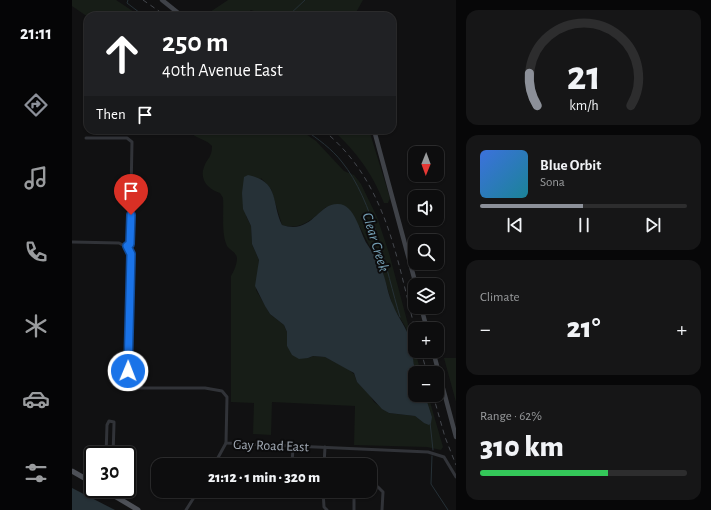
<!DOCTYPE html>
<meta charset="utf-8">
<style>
:root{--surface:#0d0d0e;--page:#161617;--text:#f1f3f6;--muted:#9a9c9e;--line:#2d2d2e;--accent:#8c9099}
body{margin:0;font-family:"Alegreya Sans",sans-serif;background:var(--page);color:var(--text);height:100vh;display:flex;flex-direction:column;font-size:15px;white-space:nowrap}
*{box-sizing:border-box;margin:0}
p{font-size:13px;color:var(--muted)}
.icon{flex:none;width:22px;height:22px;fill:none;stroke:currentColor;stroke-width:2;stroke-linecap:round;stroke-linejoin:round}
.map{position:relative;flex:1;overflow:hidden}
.side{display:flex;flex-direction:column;gap:10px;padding:10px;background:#070708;width:255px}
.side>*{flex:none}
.hud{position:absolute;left:12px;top:12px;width:312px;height:122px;border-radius:12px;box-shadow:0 1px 3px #0004,0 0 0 1px var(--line);background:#202124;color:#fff;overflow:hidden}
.needle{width:26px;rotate:181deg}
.controls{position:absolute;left:336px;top:146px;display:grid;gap:8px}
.controls a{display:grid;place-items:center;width:36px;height:36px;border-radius:8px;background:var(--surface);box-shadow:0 1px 3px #0004,0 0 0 1px var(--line);font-size:20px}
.speed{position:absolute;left:12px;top:446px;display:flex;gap:8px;font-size:20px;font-weight:700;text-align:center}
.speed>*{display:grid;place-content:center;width:52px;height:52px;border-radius:50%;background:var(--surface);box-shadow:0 1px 3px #0004,0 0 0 1px var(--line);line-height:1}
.speed .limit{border:2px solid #111;border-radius:6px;background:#fff;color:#111}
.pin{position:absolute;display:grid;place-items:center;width:34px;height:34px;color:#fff;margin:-41px -17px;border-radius:50% 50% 50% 0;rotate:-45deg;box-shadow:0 0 4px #0007}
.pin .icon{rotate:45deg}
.me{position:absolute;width:44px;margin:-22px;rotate:1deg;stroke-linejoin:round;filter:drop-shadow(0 0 3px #0008)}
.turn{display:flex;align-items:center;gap:14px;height:84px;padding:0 12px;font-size:18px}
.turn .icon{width:52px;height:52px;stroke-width:2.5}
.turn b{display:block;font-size:28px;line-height:34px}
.then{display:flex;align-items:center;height:38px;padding:0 12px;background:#0003;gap:8px;font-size:15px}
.big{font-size:30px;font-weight:800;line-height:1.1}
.side .card{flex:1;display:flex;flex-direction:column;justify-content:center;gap:6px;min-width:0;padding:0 14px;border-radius:12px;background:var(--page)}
.side .dial{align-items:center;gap:0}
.dial svg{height:104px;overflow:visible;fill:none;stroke:var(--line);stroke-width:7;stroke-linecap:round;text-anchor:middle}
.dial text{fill:var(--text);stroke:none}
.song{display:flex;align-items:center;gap:12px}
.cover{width:48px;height:48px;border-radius:6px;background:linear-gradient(135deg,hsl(220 70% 55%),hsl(190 70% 35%))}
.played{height:4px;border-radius:2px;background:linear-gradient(90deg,var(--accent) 50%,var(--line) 50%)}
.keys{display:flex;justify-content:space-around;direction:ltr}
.heat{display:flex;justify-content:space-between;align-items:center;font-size:22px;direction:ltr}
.charge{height:6px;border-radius:3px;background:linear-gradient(90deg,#34c759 62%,var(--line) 0)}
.trip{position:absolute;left:79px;top:458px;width:226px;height:40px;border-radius:12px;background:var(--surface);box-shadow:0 1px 3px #0004,0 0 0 1px var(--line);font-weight:800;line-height:40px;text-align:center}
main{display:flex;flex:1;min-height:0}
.tabs{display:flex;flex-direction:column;width:72px;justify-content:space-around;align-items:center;background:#050506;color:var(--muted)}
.tabs .icon{width:28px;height:28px}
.tabs .current{color:var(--accent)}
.tabs b{font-size:18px;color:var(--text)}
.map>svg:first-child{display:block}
</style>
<main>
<nav class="tabs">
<b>21:11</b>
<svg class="icon current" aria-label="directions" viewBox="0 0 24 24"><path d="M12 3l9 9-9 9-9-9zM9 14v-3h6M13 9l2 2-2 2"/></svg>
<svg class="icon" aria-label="music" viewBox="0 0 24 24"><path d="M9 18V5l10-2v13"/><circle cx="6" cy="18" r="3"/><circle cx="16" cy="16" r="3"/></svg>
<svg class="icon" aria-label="phone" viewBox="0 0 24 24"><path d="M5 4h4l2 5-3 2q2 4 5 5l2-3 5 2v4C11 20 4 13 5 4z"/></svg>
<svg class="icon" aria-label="climate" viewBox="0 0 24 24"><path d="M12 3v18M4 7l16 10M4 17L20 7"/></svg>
<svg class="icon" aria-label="car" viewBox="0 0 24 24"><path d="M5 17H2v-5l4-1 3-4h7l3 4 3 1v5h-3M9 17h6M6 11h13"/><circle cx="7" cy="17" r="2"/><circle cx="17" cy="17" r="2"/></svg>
<svg class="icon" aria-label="filters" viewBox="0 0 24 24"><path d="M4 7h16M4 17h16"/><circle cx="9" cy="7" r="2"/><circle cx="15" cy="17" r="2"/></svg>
</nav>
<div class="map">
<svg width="384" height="510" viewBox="0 0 384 510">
<rect width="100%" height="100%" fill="#111112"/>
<g fill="#171d17">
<path d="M0,0H44L68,16L16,17L0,6Z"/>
<path d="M156,0H291L282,16H196L179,10L172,16L135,14Z"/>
<path d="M120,130H228L244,141L272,171L282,175L289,184L305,217L317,253L349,373H343V375L338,341L333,326L321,307L311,273L288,227L254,207C241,219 228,231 210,225L199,189L189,178L174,216L179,226L180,244L187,260L184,290L198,314L212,325L215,332V346L236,358L241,356L253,357L276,369L282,374L285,382L298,395L302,402L317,413L343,416L352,423L360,417L353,395H356L371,447L369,450L355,447L282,445L283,406L200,402L199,435L181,434L182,403L159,402V276C162,271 165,264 165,258C164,252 158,250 155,246C149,233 152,212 151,198L148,193C137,190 127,180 132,167C135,158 140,158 140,146C135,140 127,139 120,134Z"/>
<path d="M261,130H297L318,198L316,203H312C299,171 285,153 261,130Z"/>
<path d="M372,358H384V402Z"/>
</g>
<g fill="#263137">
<path d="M176,175C208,182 199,202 210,225C240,235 246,203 266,204C283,204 288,233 295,244C301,253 307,262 311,273C315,284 316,295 321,305C326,318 335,327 338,341C342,358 343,377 343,395H353L360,417L359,423L357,425L352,423L343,416L317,413L310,409L285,382L282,373L253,357L241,356L236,358L227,359L220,355L215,346V332L212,325L198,314L193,306L183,286L187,260L180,244L179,226L171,209L170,193L172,177Z"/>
<path d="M0,488L43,510H0Z"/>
</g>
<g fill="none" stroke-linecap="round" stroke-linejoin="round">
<g stroke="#263137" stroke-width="1">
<path d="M56,0L55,3L72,16"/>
<path d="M216,16L233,0"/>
<path d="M233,130C246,139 260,149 270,162C301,200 314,270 328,317"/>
<path d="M341,364L344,373"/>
<path d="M358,422L361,450"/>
<path d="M360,456L359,484L376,510"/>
</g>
<g stroke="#313338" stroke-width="3">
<path d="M14,138H55L60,142L58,244L55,246"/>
<path d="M0,242L47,243L58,249L56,380L57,385L61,388H133L150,391L155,397L154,443L356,452L372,457L384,477"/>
<path d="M34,455L35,425L37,421L42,422V424L41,455"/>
<path d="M142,465L154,443"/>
<path d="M220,465L221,446"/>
<path d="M252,465L253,447"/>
<path d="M298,485L306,487L311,492L310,510"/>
<path d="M251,491L252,507L255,510"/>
<path d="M114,510L126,491"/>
<path d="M282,510V496L285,491"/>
</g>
<g stroke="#3f4248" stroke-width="4.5">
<path d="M90,0L110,16"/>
<path d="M302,130L344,285"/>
<path d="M349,307L355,329"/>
<path d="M361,351L384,437"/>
</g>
<g stroke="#4d5057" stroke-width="5">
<path d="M0,471L21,483"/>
<path d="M31,489L66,510"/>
</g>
<g stroke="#44474d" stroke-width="1" stroke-dasharray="5 4" stroke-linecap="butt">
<path d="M71,0L94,16"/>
<path d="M251,130C314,181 324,256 343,329"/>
<path d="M349,351L355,373"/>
<path d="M361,395L373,437L384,465"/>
</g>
</g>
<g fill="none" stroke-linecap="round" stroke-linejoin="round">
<defs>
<path id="route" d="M56,371L59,254L55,246L58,244L59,215"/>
</defs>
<use href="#route" stroke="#114b97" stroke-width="10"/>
<use href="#route" stroke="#1a73e8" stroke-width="7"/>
</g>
<g text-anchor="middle" stroke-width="4" stroke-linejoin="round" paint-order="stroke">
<g font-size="14" fill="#a1a9b4" stroke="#0c0c0d">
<text transform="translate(199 445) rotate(2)" y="5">Gay Road East</text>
</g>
<g font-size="15" font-style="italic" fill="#749eb3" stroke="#0c0c0d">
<text transform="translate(304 242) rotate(73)" y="5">Clear Creek</text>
</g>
</g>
</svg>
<div class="controls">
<a><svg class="needle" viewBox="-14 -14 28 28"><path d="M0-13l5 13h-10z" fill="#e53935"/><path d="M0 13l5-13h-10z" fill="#9a9c9e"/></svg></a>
<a><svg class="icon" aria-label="sound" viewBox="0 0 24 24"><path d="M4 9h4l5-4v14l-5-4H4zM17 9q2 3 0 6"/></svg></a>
<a><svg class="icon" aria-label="search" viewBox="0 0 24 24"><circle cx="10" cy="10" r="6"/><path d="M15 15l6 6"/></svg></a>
<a><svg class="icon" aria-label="layers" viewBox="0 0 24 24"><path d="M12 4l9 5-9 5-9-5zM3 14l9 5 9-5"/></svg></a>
<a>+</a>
<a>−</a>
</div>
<div class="speed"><div class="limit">30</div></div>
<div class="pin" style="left:59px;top:215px;background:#d93025"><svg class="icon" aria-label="arrive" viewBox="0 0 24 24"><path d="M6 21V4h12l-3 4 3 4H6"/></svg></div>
<svg class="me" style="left:56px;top:371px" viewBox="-20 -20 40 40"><circle r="17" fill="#1a73e8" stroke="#fff" stroke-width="3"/><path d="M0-11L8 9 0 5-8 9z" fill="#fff"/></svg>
<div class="trip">21:12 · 1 min · 320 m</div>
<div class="hud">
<div class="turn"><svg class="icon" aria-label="ahead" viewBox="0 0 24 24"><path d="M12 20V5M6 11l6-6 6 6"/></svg><div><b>250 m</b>40th Avenue East</div></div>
<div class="then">Then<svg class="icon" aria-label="arrive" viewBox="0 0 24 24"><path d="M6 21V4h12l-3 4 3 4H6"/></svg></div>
</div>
</div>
<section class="side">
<div class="card dial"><svg viewBox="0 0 100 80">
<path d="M14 69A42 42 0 1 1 86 69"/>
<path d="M14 69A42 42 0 0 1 8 44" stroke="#8c9099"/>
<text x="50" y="56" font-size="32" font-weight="700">21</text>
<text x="50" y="72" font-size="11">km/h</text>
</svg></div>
<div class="card">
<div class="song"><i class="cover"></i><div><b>Blue Orbit</b><p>Sona</p></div></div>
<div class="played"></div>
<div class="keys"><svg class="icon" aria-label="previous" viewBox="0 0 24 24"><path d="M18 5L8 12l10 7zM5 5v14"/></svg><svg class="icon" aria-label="pause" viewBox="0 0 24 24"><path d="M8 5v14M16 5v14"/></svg><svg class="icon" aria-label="next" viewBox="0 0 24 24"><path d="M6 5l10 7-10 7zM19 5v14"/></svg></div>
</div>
<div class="card"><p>Climate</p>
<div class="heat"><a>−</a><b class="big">21°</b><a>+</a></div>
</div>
<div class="card"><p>Range · 62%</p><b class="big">310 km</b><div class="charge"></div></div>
</section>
</main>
